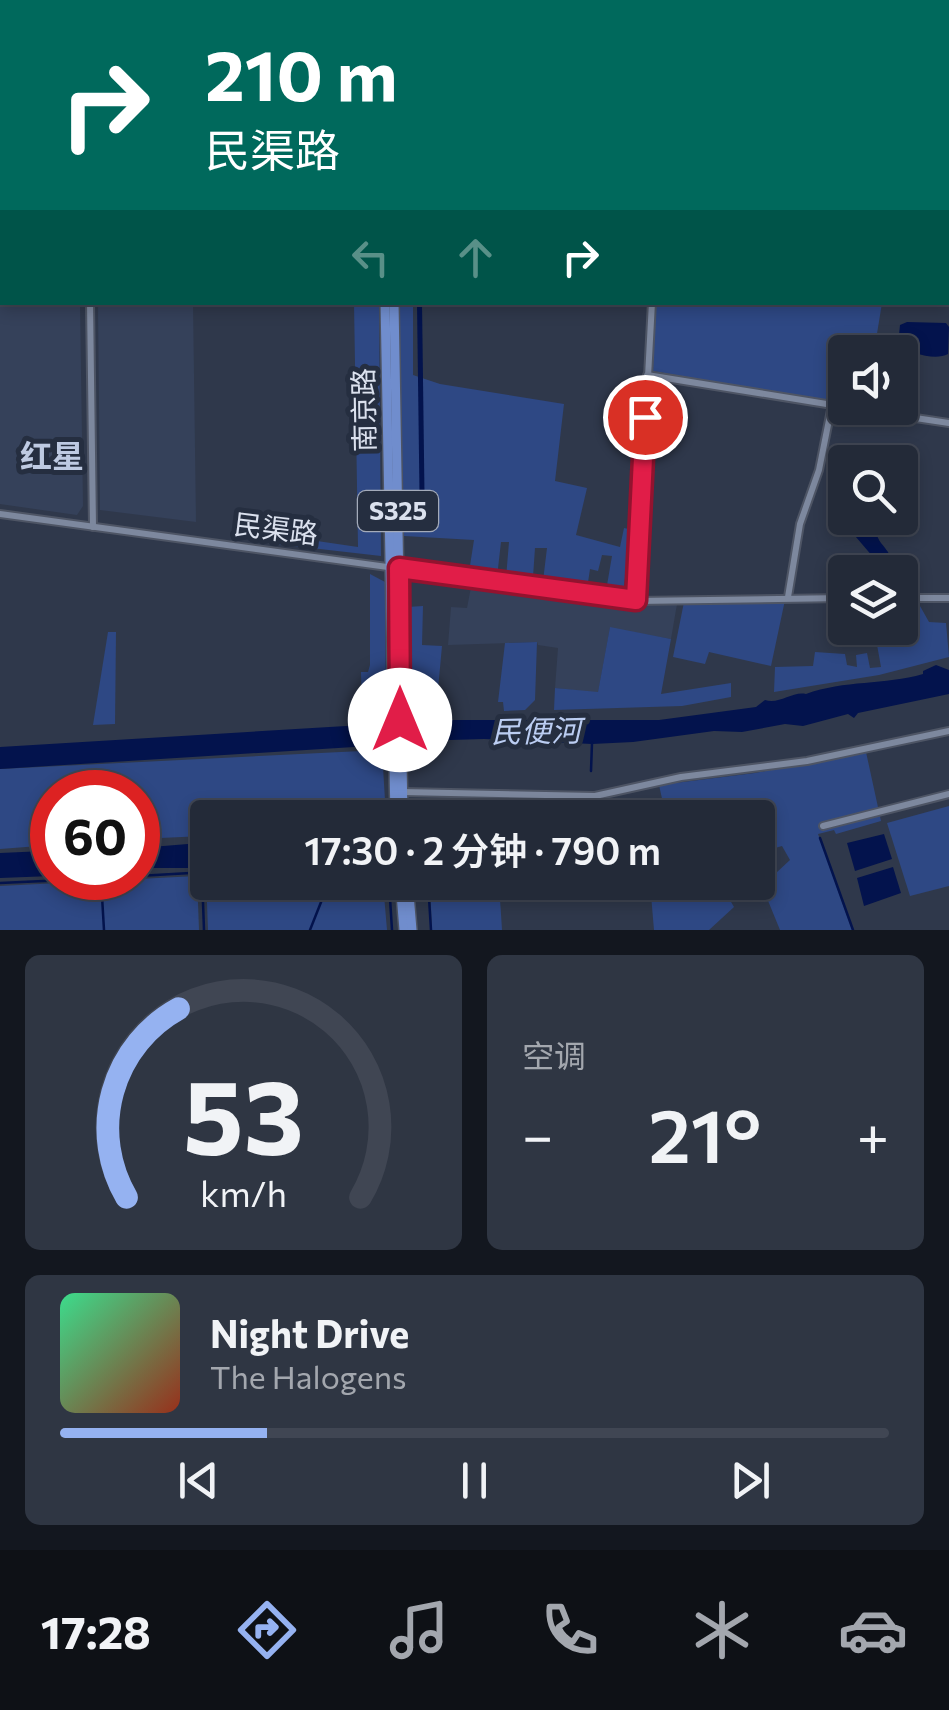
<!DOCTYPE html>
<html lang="zh">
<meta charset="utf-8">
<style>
:root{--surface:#232a38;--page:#2f3643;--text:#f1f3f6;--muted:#a3a7ae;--line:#404653;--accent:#95b2f1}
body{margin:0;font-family:Commissioner,"Noto Sans SC",sans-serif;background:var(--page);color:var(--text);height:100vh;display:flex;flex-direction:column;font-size:38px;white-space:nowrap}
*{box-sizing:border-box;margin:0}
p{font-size:32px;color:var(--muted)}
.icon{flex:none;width:55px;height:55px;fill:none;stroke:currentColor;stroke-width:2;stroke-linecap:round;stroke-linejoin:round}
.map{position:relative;height:930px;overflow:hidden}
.details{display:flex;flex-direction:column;gap:25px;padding:25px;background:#13171f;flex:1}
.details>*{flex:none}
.hud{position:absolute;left:0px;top:0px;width:950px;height:305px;box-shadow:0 5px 15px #0003,0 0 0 2px var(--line);background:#00695c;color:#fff;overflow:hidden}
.tools{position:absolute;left:828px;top:335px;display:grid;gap:20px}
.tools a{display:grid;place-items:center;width:90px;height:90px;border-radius:10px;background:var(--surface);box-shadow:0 5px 15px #0003,0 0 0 2px var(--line);font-size:50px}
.speed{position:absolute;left:30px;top:770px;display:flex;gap:20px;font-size:50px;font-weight:700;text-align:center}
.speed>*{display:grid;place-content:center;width:130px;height:130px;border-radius:50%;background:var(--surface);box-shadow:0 5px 15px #0003,0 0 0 2px var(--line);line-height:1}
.speed .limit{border:15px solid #d22;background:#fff;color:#111}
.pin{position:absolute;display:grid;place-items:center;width:85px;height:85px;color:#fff;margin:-42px;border:5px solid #fff;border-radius:50%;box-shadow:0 2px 10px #0007}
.me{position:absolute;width:110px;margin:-55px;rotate:0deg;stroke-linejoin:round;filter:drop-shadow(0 0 8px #0008)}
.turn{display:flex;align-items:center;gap:35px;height:210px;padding:0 40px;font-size:45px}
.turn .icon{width:130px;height:130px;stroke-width:2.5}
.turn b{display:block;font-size:70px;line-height:85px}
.lanes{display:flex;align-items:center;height:95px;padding:0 40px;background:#0003;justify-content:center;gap:50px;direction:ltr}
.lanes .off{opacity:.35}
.big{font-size:75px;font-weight:600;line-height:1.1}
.details .card{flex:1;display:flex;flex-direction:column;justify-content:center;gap:15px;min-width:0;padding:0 35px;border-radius:15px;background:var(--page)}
.details .dial{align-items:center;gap:0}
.dial svg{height:260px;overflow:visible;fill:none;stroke:var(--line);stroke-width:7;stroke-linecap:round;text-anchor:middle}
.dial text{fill:var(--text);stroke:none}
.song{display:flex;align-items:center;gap:30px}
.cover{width:120px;height:120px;border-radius:15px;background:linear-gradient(135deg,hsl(150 70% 55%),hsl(10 70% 35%))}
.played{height:10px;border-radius:5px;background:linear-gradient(90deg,var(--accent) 25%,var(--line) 25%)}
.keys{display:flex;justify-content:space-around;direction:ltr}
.heat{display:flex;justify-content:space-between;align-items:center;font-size:55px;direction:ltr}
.details .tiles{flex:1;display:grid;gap:25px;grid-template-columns:1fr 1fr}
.card:last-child{grid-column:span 2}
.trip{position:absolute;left:190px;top:800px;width:585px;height:100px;border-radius:10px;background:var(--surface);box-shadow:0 5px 15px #0003,0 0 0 2px var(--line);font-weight:600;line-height:100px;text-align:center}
.menu{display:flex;height:160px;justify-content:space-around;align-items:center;background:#0e1116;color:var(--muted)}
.menu .icon{width:70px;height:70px}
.menu .current{color:var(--accent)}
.menu b{font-size:45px;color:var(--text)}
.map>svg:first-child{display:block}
</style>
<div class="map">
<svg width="949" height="930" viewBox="0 0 949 930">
<rect width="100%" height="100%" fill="#2f384b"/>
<g fill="#35415a">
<path d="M0,244L2,302L80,303L83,506L77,515L0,504Z"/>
<path d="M98,303H193L196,522L100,510Z"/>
<path d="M472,582L636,604H677L671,639L610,628L598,693L555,688L558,648L538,645L537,642L448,645L451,607L467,608Z"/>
</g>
<g fill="#2e4884">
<path d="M354,303H379L381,556L276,544L274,540L276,535L358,547Z"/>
<path d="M398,303H413V375L440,384L564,404L555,481L587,488L576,535L620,547L624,528L633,530V555H628L624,586L628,588L627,590L606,591L612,556L602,555L598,571L590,569L587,589L543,581L547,548H535L533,577L538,578L537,582L506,578L509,542H501L497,577L469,572L474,540L404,536Z"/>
<path d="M656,303H882L874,352H845V404L653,371Z"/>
<path d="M370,574L385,582L386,725L352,726L351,711L362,710L361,672H368L370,665Z"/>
<path d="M785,600L771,666L709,652L705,664L673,657L684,602Z"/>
<path d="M423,606L422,645L442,646L436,711H411L407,607Z"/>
<path d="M920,606L929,622L946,623L949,657L879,675L774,692L775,667L813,666L815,652L845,654L847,665L857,667L856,655L867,653L870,668L881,667L874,628H900V610Z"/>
<path d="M610,627L671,639L661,694L731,683V697L682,706L554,710L555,688L598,692Z"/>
<path d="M108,632H116L115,724L93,725Z"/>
<path d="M537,642L535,700L525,710L504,711L503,702H498L505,643Z"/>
<path d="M382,750L386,817L208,818L207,870L203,871L207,864L204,836L138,839V792H52V845L0,849V769Z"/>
<path d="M866,752L881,821L836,834L834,830L818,834L852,930H780L762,886L790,860L782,846L758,853V818H631L663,803L659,785L755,773Z"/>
<path d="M523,797L596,804L606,817L501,818L509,806H522Z"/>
<path d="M949,806V886L910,896L887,823Z"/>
<path d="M197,876L199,930H0V886Z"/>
<path d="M206,876L208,882L383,883L387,930H208Z"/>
<path d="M430,883H499L502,930H432Z"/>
<path d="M650,883H720L734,907L709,930H654Z"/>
</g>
<g fill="#03134d">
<path d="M417,303H422L425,532H420Z"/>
<path d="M907,322L946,323L949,327L948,354C935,361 910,353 898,345L900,325Z"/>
<path d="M854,518H873C874,525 876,536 881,543C889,553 895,559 891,572L885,571L850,530Z"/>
<path d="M936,665L949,670V694L858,713L854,718L848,714L803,726L785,724L742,732L714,731L633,742L592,744L484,739L383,742L354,747L0,769V747L346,726L424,725L443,720H659L756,707L765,700C779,705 792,691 806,694C844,680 885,685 923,674V671Z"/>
<path d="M884,834L892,859L855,871L847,843Z"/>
<path d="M200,843L205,860L200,868H138L139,848Z"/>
<path d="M45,851L52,855V876L0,878V853Z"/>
<path d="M893,867L901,893L864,906L857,878Z"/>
</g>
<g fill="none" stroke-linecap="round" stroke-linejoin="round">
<g stroke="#03134d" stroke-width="2.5">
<path d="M591,771L592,743"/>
<path d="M592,809L593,818"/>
<path d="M820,838L853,930"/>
<path d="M202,874L204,930"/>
<path d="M138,876L208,872"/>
<path d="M101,879L104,930"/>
<path d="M389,882L392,930"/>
<path d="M428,882L431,930"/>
<path d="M0,883L109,878"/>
<path d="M310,930L329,882"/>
</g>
<defs>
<g id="minor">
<path d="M87,0V2"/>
<path d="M670,2V0"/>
<path d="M0,33H2"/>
<path d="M0,236H2"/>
<path d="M948,250H949"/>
<path d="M90,302L93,527"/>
<path d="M647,375L845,407"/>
<path d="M849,408L949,423"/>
<path d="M0,514L636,601L845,598"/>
<path d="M788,597L800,524L819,470L832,405"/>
<path d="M900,598H949"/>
<path d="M636,601L652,302"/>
<path d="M402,792L595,796L681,777L807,761L949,731"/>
<path d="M823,826L949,794"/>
</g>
<g id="major">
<path d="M379,0V2"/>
<path d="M391,2L392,0"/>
<path d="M385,302L395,818"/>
<path d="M394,302L403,818"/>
<path d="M400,882L404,930"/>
<path d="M408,882L412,930"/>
</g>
</defs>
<use href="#minor" stroke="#4e5565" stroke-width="10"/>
<use href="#major" stroke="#4e5565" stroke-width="12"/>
<use href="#minor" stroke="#7d889e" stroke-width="6"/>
<use href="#major" stroke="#708dcd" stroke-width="9"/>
</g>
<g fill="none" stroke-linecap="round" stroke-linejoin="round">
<defs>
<path id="route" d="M400,720L399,568L636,600L645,417"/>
</defs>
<use href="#route" stroke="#92132f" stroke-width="25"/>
<use href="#route" stroke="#e11d48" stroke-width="18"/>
</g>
<g text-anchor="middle" stroke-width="10" stroke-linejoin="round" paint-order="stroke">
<rect fill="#252e40" stroke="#a4abba" stroke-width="2.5" x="358" y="491" width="80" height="40" rx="8"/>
<g font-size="25" font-weight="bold" fill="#dbe1ee">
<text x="398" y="520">S325</text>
</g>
<g font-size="28" fill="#dbe1ee" stroke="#252e40">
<text transform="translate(364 410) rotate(-91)" y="10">南京路</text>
<text transform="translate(276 529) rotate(7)" y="10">民渠路</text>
</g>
<g font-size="30" font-style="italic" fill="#bbcdf2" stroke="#252e40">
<text transform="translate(536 732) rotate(-1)" y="10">民便河</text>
</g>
<g font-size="32" font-weight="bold" fill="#becae2" stroke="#252e40">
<text x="52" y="468">红星</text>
</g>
</g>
</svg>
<div class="tools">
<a><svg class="icon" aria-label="sound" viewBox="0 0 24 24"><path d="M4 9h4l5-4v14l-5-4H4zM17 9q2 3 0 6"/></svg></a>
<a><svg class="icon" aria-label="search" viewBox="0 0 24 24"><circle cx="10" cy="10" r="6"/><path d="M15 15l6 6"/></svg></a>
<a><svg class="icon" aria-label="layers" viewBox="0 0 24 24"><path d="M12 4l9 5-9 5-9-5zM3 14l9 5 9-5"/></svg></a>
</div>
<div class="speed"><div class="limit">60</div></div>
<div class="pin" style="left:645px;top:417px;background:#d93025"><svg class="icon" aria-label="arrive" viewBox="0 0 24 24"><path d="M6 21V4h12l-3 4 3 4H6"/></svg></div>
<svg class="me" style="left:400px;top:720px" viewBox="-20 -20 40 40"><circle r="19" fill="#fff"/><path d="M0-13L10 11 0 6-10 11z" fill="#e11d48"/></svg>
<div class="trip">17:30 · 2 分钟 · 790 m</div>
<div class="hud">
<div class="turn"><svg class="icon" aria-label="right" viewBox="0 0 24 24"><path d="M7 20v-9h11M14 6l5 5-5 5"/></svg><div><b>210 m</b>民渠路</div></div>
<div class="lanes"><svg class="icon off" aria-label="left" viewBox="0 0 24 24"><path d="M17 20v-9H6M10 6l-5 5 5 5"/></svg><svg class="icon off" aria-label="ahead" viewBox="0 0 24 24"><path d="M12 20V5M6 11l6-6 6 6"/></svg><svg class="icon" aria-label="right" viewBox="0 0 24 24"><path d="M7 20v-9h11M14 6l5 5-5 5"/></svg></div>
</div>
</div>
<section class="details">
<div class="tiles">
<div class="card dial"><svg viewBox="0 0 100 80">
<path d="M14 69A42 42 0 1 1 86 69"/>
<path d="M14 69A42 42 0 0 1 30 11" stroke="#95b2f1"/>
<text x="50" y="56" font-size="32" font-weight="700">53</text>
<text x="50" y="72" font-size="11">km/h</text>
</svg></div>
<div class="card"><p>空调</p>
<div class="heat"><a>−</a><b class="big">21°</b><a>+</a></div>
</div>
<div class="card">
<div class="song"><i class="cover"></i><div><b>Night Drive</b><p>The Halogens</p></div></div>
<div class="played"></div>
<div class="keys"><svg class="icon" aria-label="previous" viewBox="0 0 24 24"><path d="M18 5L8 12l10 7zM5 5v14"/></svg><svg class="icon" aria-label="pause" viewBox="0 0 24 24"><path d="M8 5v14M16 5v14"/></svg><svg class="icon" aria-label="next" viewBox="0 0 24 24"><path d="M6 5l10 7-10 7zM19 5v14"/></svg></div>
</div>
</div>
</section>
<nav class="menu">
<b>17:28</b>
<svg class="icon current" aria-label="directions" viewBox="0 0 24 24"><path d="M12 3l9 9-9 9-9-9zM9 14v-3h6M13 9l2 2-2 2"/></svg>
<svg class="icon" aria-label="music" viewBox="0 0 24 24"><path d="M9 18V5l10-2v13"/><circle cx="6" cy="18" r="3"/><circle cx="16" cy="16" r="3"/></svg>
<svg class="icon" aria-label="phone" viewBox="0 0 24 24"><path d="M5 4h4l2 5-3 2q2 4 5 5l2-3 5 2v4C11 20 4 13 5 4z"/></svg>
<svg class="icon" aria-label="climate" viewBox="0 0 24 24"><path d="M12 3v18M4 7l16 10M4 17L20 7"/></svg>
<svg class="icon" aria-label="car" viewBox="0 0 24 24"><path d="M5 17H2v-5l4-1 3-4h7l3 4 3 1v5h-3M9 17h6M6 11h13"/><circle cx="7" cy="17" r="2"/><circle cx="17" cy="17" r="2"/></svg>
</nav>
